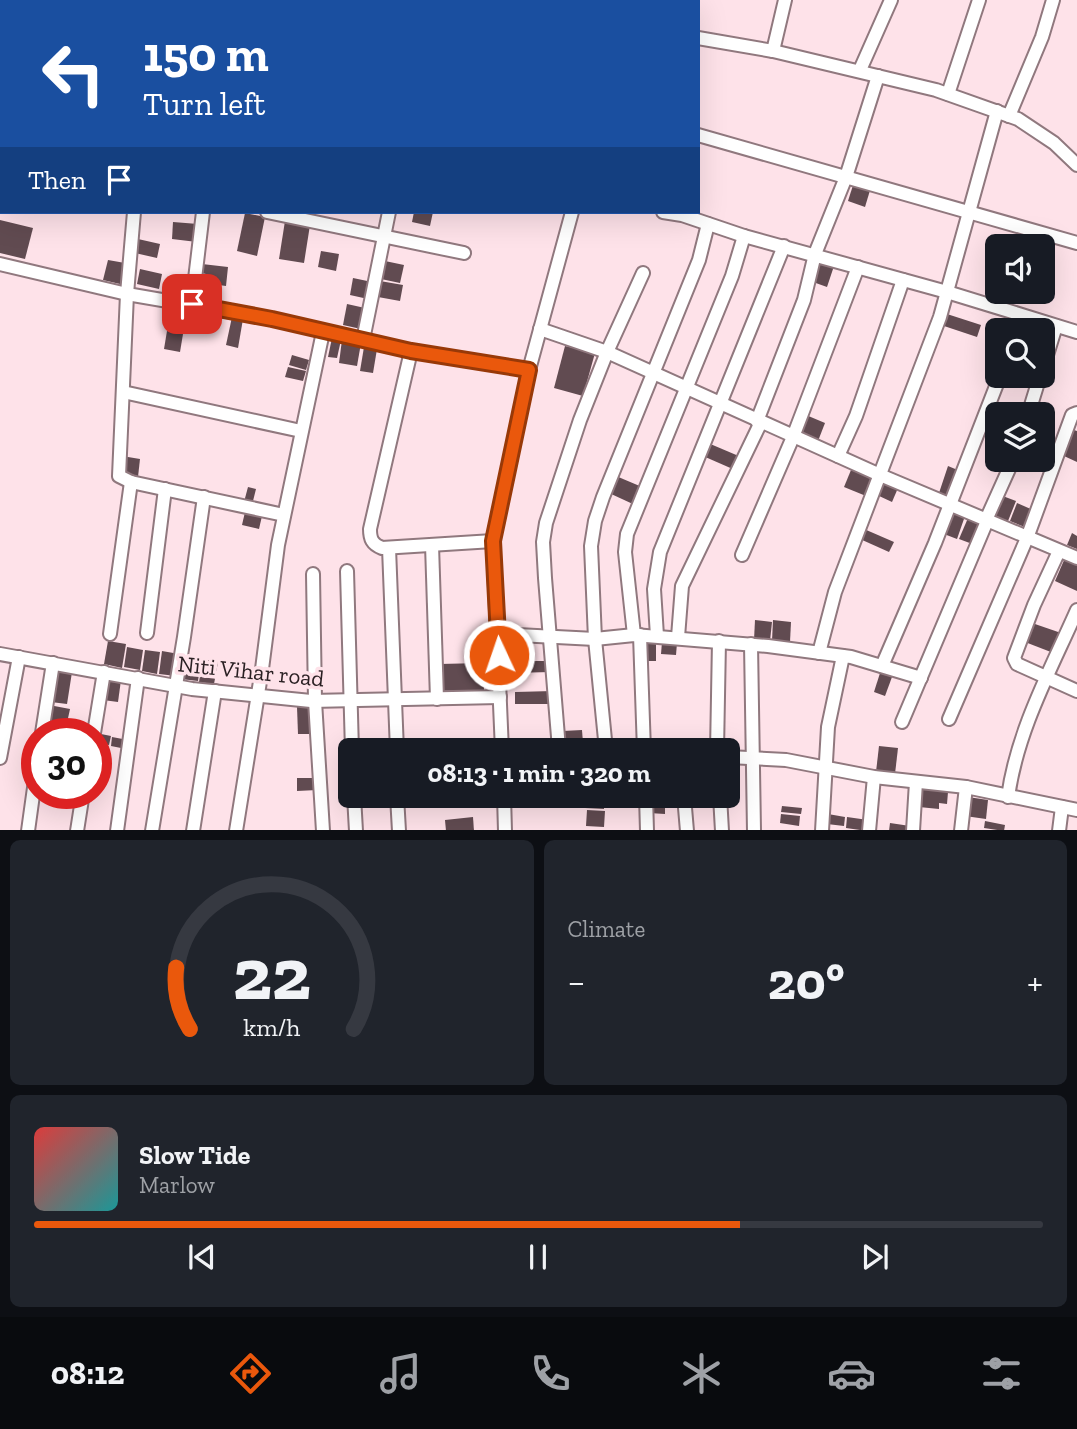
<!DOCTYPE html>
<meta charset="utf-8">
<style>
:root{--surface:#171b24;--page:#20242c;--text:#f1f3f6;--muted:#9ea1a6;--line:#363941;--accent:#ea580c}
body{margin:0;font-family:"Zilla Slab",serif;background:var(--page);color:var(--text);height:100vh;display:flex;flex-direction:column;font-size:26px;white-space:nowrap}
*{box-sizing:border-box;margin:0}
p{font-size:23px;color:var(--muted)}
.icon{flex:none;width:38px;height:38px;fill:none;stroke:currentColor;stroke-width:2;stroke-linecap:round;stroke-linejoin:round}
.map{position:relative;height:830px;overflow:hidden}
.details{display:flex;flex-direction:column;gap:10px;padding:10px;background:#0d0f14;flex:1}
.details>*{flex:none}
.hud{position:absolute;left:0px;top:0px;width:700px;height:214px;box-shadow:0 7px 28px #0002;background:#1a4fa0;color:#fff;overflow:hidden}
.fabs{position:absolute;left:985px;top:234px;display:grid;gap:14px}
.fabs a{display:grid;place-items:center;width:70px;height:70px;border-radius:10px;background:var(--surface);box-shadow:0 7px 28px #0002;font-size:35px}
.speed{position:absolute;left:21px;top:718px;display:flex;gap:14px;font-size:35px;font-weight:700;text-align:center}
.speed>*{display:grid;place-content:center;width:91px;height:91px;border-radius:50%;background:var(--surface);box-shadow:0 7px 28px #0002;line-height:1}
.speed .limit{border:10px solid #d22;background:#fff;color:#111}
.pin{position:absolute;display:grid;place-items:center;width:60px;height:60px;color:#fff;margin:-30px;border-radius:14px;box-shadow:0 4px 10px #0006}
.me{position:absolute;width:77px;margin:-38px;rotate:357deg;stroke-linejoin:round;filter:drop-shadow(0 0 5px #0008)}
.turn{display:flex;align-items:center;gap:24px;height:147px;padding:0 28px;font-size:32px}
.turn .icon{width:91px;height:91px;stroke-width:2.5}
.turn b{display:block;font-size:49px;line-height:60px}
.then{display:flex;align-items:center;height:66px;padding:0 28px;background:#0003;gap:14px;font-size:26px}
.big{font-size:52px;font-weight:800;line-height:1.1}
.details .card{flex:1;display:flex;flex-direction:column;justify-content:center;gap:10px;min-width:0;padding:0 24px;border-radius:10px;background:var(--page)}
.details .dial{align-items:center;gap:0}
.dial svg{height:182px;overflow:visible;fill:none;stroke:var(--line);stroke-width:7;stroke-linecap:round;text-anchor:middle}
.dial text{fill:var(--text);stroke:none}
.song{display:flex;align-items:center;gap:21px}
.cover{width:84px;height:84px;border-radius:10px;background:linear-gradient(135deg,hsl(0 70% 55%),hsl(180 70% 35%))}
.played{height:7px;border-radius:4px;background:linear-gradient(90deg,var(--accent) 70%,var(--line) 70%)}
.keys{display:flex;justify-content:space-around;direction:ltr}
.heat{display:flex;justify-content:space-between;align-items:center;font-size:38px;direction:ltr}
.details .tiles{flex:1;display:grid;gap:10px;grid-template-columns:1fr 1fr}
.card:last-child{grid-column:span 2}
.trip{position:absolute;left:338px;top:738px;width:402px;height:70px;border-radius:10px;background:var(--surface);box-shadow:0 7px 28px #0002;font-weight:800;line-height:70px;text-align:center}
.tabs{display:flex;height:112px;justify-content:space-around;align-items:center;background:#090b0e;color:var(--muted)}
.tabs .icon{width:49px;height:49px}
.tabs .current{color:var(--accent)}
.tabs b{font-size:32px;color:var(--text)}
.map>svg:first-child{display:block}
</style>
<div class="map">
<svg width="1077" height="831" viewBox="0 0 1077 831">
<rect width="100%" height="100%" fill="#fee2e9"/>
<path fill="#c47c91" d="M0,0H115V2H2V77Z"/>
<g fill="#614b51">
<path d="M854,182L871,187L865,207L848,201Z"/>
<path d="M414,212H433L430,226L412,222Z"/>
<path d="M245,213L265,217L257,256L237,251Z"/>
<path d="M0,220L33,228L25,259L0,253Z"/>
<path d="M285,221L310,225L304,263L279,259Z"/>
<path d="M173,222L198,224L197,242L172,239Z"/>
<path d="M138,239L160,244L157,258L135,253Z"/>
<path d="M321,251L339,254L336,271L318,267Z"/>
<path d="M108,260L125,263L120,284L103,280Z"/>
<path d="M385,261L404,265L400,283L381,279Z"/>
<path d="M820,261L834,266L827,287L813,282Z"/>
<path d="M202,264L228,267L226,286L205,283L206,274L201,273Z"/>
<path d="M140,269L162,274L159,289L137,284Z"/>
<path d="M353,278L372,282L368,299L350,295Z"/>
<path d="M380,281L403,285L400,301L378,297Z"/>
<path d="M347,304L365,308L361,329L343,325Z"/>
<path d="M947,314L981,325L977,337L944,326Z"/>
<path d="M232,317L243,319L238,348L226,345Z"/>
<path d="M167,331L183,334L180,352L164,349Z"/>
<path d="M332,338L341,340L337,358L328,357Z"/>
<path d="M342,340L361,343L357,366L339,363Z"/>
<path d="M565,346L595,353L583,396L554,388Z"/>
<path d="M364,347L377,349L373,373L360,371Z"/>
<path d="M292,355L309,360L306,370L289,365Z"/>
<path d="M288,367L306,371L303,381L285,377Z"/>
<path d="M806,415L825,423L818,441L798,432Z"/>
<path d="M1074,430L1077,431V462L1064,456Z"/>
<path d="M708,443L741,457L735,470L703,456Z"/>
<path d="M122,456L140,459L138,477L119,475Z"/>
<path d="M948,466L960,471L951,497L939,493Z"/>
<path d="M851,470L873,479L866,496L844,487Z"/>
<path d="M616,476L642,487L635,505L609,493Z"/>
<path d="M883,482L898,488L892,502L877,495Z"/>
<path d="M248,487L256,489L252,505L244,502Z"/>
<path d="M1000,495L1016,501L1008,521L992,515Z"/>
<path d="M1017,503L1033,510L1027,528L1010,521Z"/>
<path d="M952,511L965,516L957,539L944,534Z"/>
<path d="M245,512L262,516L259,529L242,525Z"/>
<path d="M968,518L983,524L975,545L959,539Z"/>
<path d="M864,529L894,542L889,552L860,539Z"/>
<path d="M1072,533L1077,536V549L1067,545Z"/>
<path d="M1065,558L1077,564V591L1055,581Z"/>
<path d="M755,620L772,622L770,641L754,640Z"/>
<path d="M773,620L791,622L790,642L772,641Z"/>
<path d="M1032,623L1064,634L1056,654L1025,642Z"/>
<path d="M108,641L126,644L122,668L104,664Z"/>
<path d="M645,642H656V661H644Z"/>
<path d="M662,642L677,643L676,655L661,654Z"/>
<path d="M127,647L143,650L140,670L124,667Z"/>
<path d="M145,650L160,652L157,674L142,671Z"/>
<path d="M162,651L179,654L176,676L159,674Z"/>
<path d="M184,656L201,659L198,681L181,679Z"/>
<path d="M203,659L218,662L214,684L199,682Z"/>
<path d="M511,661H551V672L511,673Z"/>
<path d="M483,663L484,690L439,691V664Z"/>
<path d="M56,669L72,672L67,704L51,702Z"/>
<path d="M880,673L892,677L885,696L874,692Z"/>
<path d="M106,678L121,680L118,702L103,700Z"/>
<path d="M553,691V704H515V692Z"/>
<path d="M49,705L70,709L65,732L46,729Z"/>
<path d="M297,707H315V734H298Z"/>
<path d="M582,730L583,743L563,744V731Z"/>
<path d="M96,733L111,736L109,745L96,743Z"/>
<path d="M112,737L128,740L126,749L111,746Z"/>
<path d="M879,746L898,748L895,774L876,772Z"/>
<path d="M297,778H317V790L297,791Z"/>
<path d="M922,788L948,792L947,804L939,803V809L919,807Z"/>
<path d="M649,796H665V814L649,813Z"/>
<path d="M968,797L988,800L986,819L965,816Z"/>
<path d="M586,798L604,799V809L585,808Z"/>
<path d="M782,806L802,808L801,814L781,812Z"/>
<path d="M587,810L605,811L604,827L586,826Z"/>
<path d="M781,814L800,816L799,826L780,823Z"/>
<path d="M828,814L845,817L844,826L827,824Z"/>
<path d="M473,817L474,831H446L445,820Z"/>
<path d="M847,817L868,820L867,831L846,828Z"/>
<path d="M985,821L1005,825L1004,831L984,828Z"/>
<path d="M890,823L910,826L909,831H889Z"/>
</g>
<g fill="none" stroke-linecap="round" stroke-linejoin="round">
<defs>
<g id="minor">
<path d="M360,0L366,2"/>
<path d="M543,0L549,2"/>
<path d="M138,2V0"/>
<path d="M216,2V0"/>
<path d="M439,2L440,0"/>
<path d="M634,2V0"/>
<path d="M698,38L773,51L936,90L1018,119L1054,143L1077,165"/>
<path d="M773,51L785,0"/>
<path d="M860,70L891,0"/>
<path d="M948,94L979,0"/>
<path d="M1009,116L1042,37L1053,0"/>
<path d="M698,135L1077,243"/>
<path d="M0,160H2"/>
<path d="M134,212L127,294L119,476L131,482L284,515"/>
<path d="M267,212L464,253"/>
<path d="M663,212L682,215L744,236L947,292L1077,332"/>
<path d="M0,264L127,294L272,319L411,351L529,370"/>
<path d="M192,304L203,212"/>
<path d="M540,329L607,352L880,475L1077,558"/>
<path d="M363,340L389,212"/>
<path d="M411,351L370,529C370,539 372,544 382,548L493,541"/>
<path d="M1043,368L1056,326"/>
<path d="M123,392L301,431"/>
<path d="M1028,415L1040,376"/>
<path d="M757,421L804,300L815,254L846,177L878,76"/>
<path d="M838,456L856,416L903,280"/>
<path d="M986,520L1013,460"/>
<path d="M432,545L437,699"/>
<path d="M389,548L397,751"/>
<path d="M1059,551L1034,605L1014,658L1017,664L1077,691"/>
<path d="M742,555L793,437L858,267"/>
<path d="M347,571L352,751"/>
<path d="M313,574L315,701L323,831"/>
<path d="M147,633L165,489"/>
<path d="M110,634L131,482"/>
<path d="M498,634L595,639L634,635L768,646L851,657L921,678"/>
<path d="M634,635L625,552L627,534L732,276L744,236"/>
<path d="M640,635L644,751"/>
<path d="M657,636L654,589L660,552L784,246"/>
<path d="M678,637L682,586L761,422"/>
<path d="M751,644L754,831"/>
<path d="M819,653L835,592L940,317L997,111"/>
<path d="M0,654L192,689L311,701L500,697"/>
<path d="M882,666L935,543L1000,376"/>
<path d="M949,719L1027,538L1072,415L1077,413"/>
<path d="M902,722L987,521"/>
<path d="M42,733L53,663"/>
<path d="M94,733L104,672"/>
<path d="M559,749L545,578L543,542L546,523L580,420L607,352L643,273"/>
<path d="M606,750L595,639L591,546L595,521L603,497L699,260L708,224"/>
<path d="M502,751L493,541L529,370L572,212"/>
<path d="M509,751L553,749L615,751"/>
<path d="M717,751L719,641"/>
<path d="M728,757L786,760L874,777L966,787L1077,810"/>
<path d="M0,758L19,657"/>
<path d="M354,796L356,831"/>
<path d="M397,796L399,831"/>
<path d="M504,796L505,831"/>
<path d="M646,796L647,831"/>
<path d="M684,796L687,831"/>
<path d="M720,796L722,831"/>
<path d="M1008,797C1017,731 1050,671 1077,610"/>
<path d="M28,831L37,766"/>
<path d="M77,831L83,793"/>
<path d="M117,831L138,678"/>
<path d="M152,831L184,637L204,497"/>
<path d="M193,831L215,691"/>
<path d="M236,831L262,669L278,545L323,332"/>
<path d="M822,831L828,727L843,656"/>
<path d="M869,831L874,777"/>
<path d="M913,831L916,782"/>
<path d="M961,831L966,787"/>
<path d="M1059,831L1062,807"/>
</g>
</defs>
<use href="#minor" stroke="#90787e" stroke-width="16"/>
<use href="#minor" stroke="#fff" stroke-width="12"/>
</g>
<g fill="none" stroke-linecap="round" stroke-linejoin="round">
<defs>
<path id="route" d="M192,304L272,319L411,351L529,370L493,541L499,655"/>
</defs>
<use href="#route" stroke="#983908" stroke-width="18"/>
<use href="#route" stroke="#ea580c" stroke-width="12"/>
</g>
<g text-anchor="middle" stroke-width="7" stroke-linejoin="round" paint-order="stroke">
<g font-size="23" fill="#2a2023" stroke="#fee2e9">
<text transform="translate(251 671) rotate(6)" y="8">Niti Vihar road</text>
</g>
</g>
</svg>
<div class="fabs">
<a><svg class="icon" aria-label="sound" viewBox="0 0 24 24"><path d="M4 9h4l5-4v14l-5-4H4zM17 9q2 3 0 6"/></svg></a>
<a><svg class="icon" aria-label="search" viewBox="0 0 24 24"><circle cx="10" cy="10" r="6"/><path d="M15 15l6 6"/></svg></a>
<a><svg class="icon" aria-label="layers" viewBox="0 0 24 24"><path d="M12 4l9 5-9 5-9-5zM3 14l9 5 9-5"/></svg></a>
</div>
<div class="speed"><div class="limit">30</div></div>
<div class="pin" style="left:192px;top:304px;background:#d93025"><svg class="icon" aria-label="arrive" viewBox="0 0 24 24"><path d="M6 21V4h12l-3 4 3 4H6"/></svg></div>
<svg class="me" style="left:499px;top:655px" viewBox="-20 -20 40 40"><circle r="17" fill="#ea580c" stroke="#fff" stroke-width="3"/><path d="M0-11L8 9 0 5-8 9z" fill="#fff"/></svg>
<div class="trip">08:13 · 1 min · 320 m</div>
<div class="hud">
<div class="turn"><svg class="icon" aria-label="left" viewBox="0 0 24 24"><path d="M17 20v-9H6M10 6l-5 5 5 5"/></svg><div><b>150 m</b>Turn left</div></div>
<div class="then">Then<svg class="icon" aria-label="arrive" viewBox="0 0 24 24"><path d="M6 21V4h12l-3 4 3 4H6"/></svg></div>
</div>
</div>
<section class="details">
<div class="tiles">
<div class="card dial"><svg viewBox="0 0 100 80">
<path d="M14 69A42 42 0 1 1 86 69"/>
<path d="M14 69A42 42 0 0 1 8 42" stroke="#ea580c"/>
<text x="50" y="56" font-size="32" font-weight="700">22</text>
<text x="50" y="72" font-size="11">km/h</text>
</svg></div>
<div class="card"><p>Climate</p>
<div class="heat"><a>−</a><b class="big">20°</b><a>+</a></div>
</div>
<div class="card">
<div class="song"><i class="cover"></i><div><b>Slow Tide</b><p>Marlow</p></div></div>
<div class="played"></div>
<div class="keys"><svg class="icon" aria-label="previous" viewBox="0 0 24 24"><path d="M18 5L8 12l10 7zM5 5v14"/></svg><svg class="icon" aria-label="pause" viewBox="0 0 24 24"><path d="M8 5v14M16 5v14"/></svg><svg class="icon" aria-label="next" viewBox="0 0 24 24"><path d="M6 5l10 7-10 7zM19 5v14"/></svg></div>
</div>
</div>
</section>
<nav class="tabs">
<b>08:12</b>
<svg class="icon current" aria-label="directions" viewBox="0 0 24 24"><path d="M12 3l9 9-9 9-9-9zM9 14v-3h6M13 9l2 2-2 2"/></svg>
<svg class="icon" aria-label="music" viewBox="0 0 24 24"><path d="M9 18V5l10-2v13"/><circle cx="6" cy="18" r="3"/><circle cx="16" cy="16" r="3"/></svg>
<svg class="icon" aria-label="phone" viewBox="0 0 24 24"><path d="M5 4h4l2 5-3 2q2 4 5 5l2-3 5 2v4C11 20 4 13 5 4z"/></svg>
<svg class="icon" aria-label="climate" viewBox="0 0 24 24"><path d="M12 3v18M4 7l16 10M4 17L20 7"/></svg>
<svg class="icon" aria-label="car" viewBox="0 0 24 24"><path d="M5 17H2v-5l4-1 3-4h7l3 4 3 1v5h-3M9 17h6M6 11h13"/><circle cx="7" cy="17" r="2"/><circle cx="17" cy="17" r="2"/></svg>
<svg class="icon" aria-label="filters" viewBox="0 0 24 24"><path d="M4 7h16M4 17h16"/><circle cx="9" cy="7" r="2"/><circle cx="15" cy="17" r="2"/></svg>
</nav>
